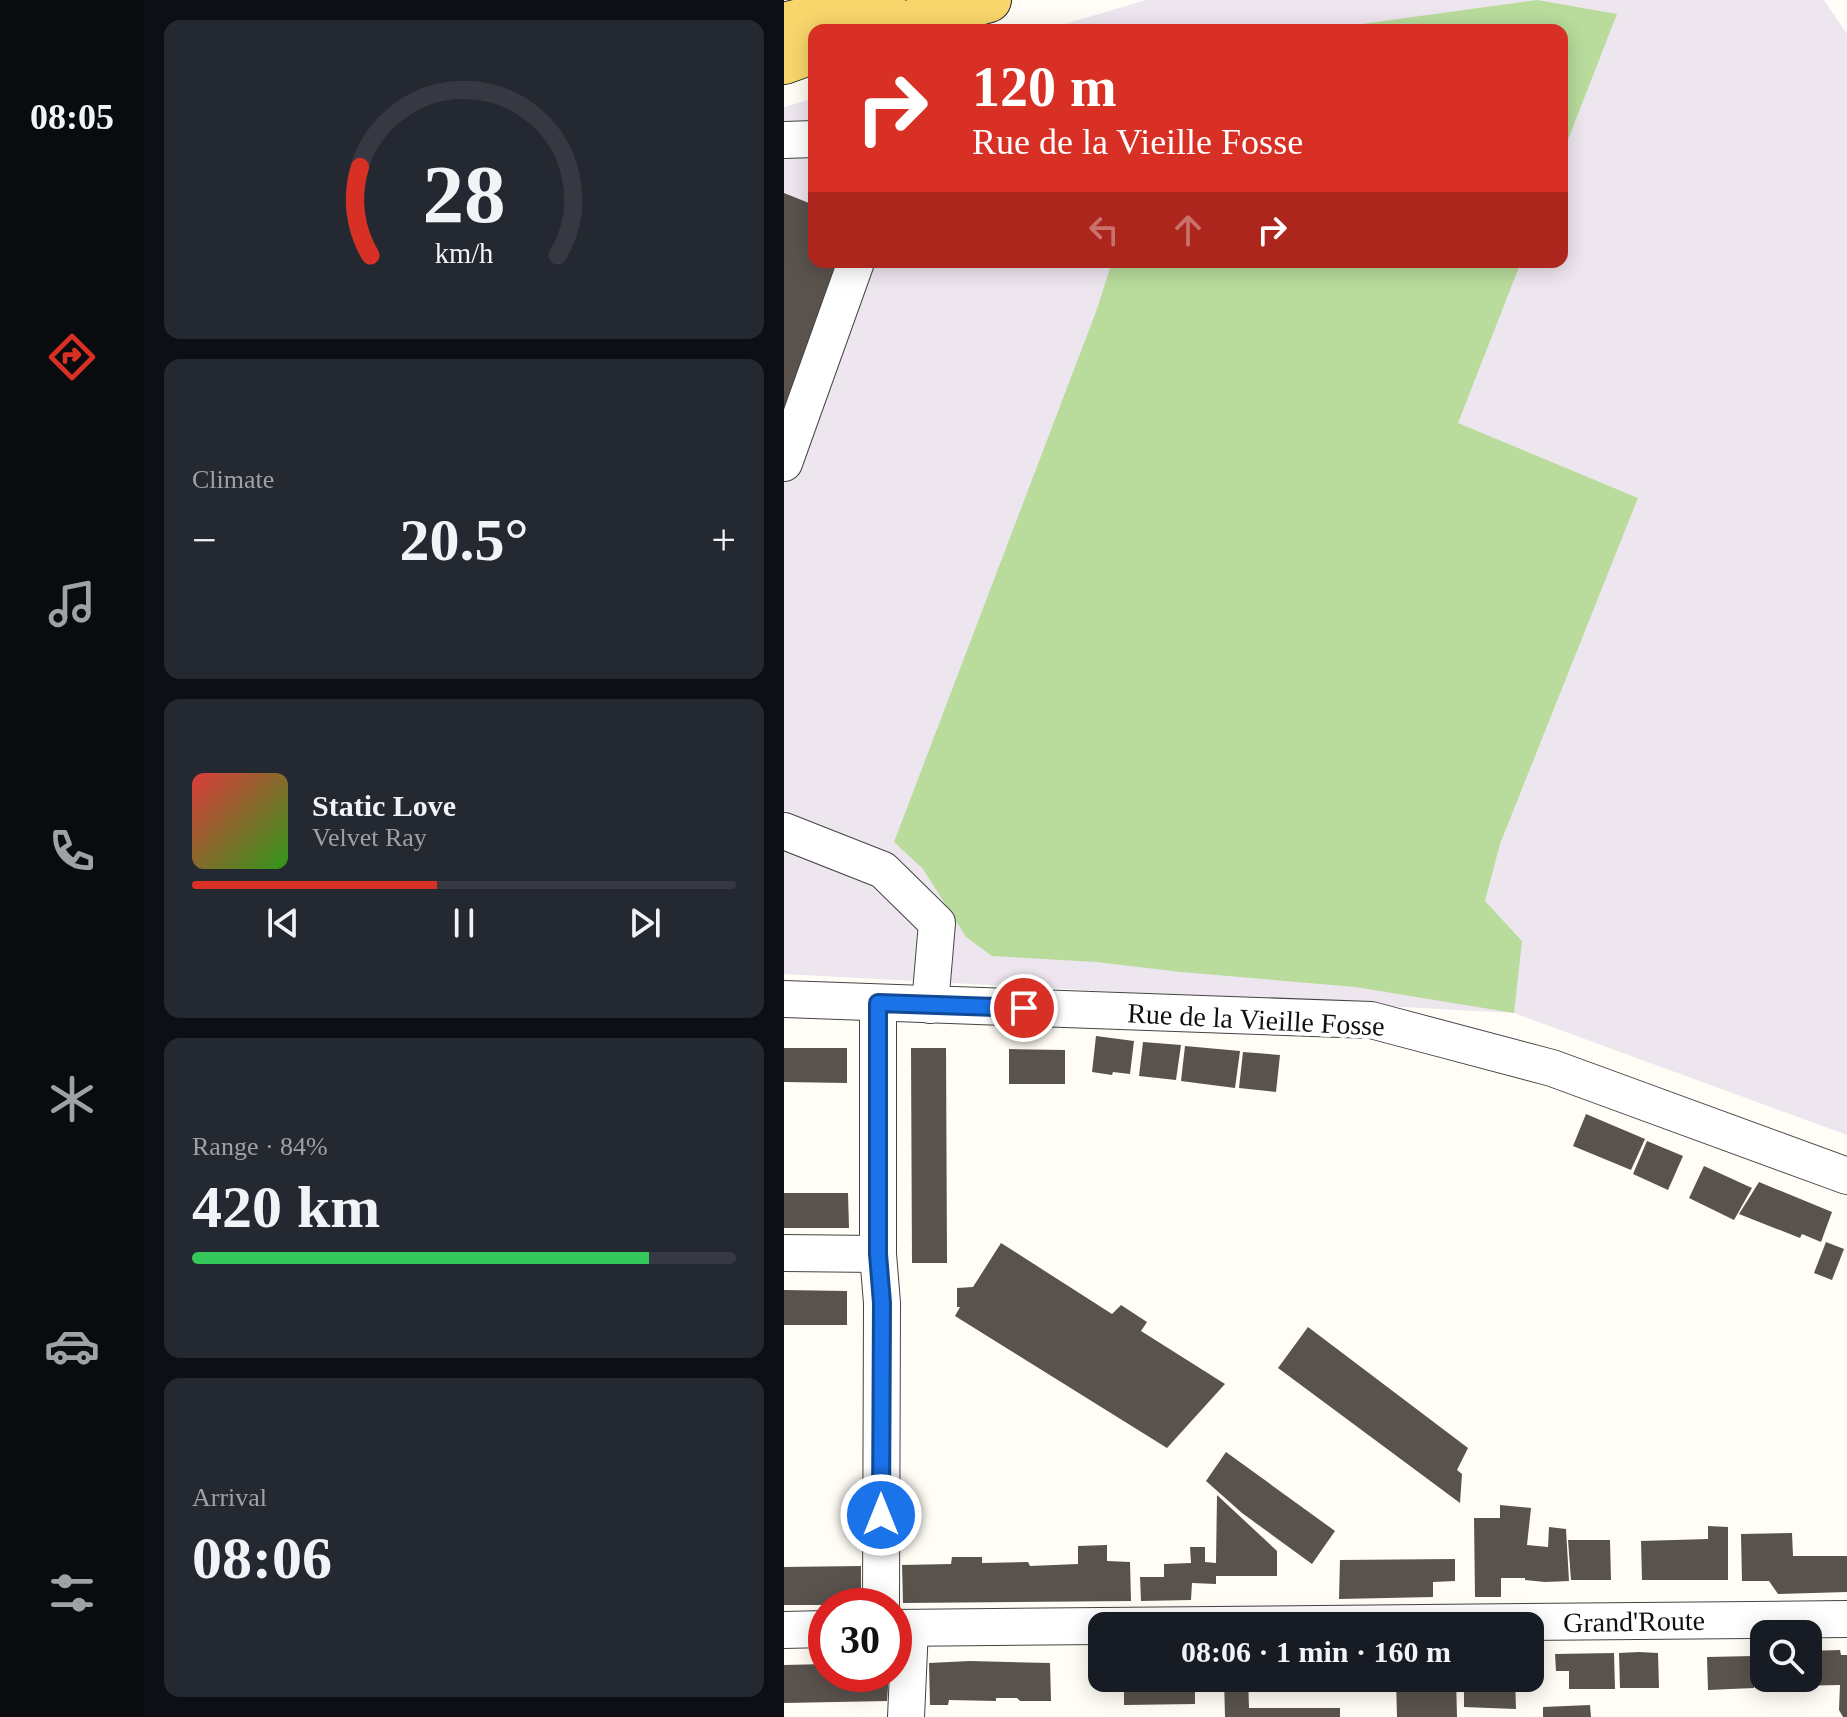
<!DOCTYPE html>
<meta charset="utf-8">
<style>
:root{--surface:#171b24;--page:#242831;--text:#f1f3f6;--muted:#9ea1a6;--line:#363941;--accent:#d93025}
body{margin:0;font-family:"Times New Roman",serif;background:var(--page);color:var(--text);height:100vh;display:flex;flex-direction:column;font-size:30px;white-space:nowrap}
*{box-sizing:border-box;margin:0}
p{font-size:26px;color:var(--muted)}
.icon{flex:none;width:44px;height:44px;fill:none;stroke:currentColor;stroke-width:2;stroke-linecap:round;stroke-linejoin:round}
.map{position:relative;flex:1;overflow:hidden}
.panel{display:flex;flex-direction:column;gap:20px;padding:20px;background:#0d0f14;width:640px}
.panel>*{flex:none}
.top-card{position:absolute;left:24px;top:24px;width:760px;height:244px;border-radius:16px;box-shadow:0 4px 20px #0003;background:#d93025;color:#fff;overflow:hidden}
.controls{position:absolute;left:966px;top:1620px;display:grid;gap:16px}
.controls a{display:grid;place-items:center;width:72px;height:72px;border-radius:16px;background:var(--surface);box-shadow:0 4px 20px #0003;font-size:40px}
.speed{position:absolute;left:24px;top:1588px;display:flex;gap:16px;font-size:40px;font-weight:700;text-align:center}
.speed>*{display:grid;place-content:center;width:104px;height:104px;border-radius:50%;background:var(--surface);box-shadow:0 4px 20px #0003;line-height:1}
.speed .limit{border:12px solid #d22;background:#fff;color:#111}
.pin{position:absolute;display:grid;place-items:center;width:68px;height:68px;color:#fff;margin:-34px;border:4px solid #fff;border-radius:50%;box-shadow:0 2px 8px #0007}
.me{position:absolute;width:88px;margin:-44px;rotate:0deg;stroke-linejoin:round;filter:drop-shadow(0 0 6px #0008)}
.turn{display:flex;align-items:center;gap:28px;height:168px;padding:0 32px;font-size:36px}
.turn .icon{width:104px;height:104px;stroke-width:2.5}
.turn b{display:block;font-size:56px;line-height:68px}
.lanes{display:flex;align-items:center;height:76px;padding:0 32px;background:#0003;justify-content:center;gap:40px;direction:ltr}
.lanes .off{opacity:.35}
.big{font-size:60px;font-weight:600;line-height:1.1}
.panel .tile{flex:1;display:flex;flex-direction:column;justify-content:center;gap:12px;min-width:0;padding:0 28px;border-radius:16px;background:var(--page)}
.panel .dial{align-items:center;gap:0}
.dial svg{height:208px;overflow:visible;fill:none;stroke:var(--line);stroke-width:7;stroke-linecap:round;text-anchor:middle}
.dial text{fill:var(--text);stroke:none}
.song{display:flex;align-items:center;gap:24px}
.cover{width:96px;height:96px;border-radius:12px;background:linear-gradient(135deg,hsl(0 70% 55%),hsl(110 70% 35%))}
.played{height:8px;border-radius:4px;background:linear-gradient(90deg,var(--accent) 45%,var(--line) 45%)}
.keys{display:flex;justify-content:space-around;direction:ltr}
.heat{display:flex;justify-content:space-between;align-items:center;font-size:44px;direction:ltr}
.charge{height:12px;border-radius:6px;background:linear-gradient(90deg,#34c759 84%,var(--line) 0)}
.trip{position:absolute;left:304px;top:1612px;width:456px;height:80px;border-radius:16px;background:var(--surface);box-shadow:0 4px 20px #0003;font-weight:600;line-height:80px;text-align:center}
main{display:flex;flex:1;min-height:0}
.tab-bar{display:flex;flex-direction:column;width:144px;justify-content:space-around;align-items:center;background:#090b0e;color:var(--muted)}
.tab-bar .icon{width:56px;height:56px}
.tab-bar .on{color:var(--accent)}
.tab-bar b{font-size:36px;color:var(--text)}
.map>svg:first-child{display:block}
</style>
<main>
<nav class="tab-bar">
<b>08:05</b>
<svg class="icon on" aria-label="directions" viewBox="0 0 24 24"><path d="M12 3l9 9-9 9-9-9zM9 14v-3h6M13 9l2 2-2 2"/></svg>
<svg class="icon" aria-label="music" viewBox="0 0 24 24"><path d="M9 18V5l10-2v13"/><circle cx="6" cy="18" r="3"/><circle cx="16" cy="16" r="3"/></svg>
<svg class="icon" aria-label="phone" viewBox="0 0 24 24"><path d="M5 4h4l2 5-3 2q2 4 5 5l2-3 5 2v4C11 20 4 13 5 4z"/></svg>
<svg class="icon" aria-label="climate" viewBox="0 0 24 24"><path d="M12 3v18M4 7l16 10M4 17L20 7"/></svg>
<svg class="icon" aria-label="car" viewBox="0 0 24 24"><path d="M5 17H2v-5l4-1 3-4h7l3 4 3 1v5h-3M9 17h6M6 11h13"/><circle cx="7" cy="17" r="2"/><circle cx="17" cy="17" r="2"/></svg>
<svg class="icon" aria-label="filters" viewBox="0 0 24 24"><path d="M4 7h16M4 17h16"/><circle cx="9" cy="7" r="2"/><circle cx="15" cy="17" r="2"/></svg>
</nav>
<section class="panel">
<div class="tile dial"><svg viewBox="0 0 100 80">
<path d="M14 69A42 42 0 1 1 86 69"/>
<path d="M14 69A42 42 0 0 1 10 35" stroke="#d93025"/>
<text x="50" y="56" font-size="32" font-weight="700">28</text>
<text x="50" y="72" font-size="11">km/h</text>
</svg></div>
<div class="tile"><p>Climate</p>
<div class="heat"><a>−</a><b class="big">20.5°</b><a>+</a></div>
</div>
<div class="tile">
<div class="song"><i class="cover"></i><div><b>Static Love</b><p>Velvet Ray</p></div></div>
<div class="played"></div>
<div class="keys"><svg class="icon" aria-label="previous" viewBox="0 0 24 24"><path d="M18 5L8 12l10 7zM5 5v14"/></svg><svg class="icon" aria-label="pause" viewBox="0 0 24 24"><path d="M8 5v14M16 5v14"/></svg><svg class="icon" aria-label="next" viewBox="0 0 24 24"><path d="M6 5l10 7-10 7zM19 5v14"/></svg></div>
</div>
<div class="tile"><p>Range · 84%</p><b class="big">420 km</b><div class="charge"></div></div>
<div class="tile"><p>Arrival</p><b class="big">08:06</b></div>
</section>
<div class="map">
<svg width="1063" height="1717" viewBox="0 0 1063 1717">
<rect width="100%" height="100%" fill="#fffdf5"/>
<path fill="#eee6ef" d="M362,0H1040L1063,34V1135L730,1013L0,974V107L30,98V262H778V30H261Z"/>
<g fill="#b9dc9c">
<path d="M753,0L833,14L778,155V30H534Z"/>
<path d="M328,262H737L674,423L854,498L716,844L701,901L738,941L730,1013L571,987L397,972L312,962L208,956L182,937L139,869L110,842L313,309Z"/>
</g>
<g fill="#5a524d">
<path d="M0,193L30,205V262H59L0,425Z"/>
<path d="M312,1036L350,1041L346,1074L329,1072L328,1075L308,1072Z"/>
<path d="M359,1042L397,1045L392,1080L355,1076Z"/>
<path d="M401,1046L456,1051L451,1088L397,1081Z"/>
<path d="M0,1048H63V1083L0,1082Z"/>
<path d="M127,1048H162L163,1263H128Z"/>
<path d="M225,1049L281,1050V1084H225Z"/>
<path d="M459,1052L496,1055L492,1092L455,1088Z"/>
<path d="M802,1114L861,1139L847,1170L789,1146Z"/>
<path d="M863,1141L899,1156L884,1190L849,1174Z"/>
<path d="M920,1166L968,1188L950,1220L905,1198Z"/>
<path d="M975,1182L1048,1212L1037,1242L1018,1234L1016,1238L955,1214Z"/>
<path d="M0,1193H64L65,1228H0Z"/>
<path d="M1042,1242L1060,1249L1048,1280L1030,1273Z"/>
<path d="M217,1243L328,1314L337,1305L363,1322L357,1331L441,1384L383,1448L171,1316L176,1307H173V1288L189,1287Z"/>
<path d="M0,1290L63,1291V1325H0Z"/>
<path d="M524,1327L684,1448L673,1470L678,1474L676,1503L494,1368Z"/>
<path d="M442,1452L551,1531L528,1564L458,1513L422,1481Z"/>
<path d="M433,1495L493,1551V1576H432V1584L408,1583L407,1600L357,1601L356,1577H380V1564L407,1563L406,1547H421V1562L432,1563Z"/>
<path d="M716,1505L747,1508L743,1545L764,1547L765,1527L782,1529L785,1581L761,1582L741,1580V1578H717V1597H691L690,1518H716Z"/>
<path d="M924,1526L944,1527V1580H858L857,1541L924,1539Z"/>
<path d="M1008,1533L1009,1556H1063V1592L994,1594L985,1581H958L957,1534Z"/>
<path d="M784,1540H826L827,1580H787Z"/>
<path d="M323,1545V1561L346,1562L347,1601L119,1603L118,1565L167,1564L168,1557H198V1563L244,1562L246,1566L294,1564V1546Z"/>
<path d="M671,1559V1581L649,1582V1597L555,1599L556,1560Z"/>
<path d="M77,1566V1605H0V1567Z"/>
<path d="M1056,1650L1057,1655H1063V1717H1059L1055,1710L1056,1685L1005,1686V1678H1024V1651Z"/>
<path d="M855,1652L874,1653L875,1688H836L835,1653Z"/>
<path d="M830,1653L831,1689H785V1671H772L771,1654Z"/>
<path d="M969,1656L970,1688L924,1690L923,1657Z"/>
<path d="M186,1661L266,1663L267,1701H236L233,1698H212V1701L165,1700L164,1705H146L145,1663Z"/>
<path d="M42,1664V1674H105L103,1701L0,1703V1665Z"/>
<path d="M326,1678H411V1704L340,1705V1690H326Z"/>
<path d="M440,1678H464L465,1708H556V1717H441Z"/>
<path d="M612,1678H672L673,1717H613Z"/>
<path d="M680,1678H731L732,1709L680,1707Z"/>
<path d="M806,1705L807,1717H759V1707Z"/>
</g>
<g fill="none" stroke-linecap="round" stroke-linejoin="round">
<defs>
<g id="minor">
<path d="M0,140L30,139"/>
<path d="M0,463L72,262"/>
<path d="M0,831L99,870L153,923L146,1005"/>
<path d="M0,999L587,1020L768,1068L1063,1176"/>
<path d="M94,1003V1254L98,1303L97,1606"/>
<path d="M0,1253L94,1254"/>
<path d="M110,1628L1063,1619"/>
<path d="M0,1630L42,1629"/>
<path d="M122,1717L126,1628"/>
</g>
<g id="major">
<path d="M0,25L99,0"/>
<path d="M98,30L205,0"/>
<path d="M0,62L30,51"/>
</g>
</defs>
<use href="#minor" stroke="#444" stroke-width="38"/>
<use href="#major" stroke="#222" stroke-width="46"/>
<use href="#minor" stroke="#fff" stroke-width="36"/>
<use href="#major" stroke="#f9d66b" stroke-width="44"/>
</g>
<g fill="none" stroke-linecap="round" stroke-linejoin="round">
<defs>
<path id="route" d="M97,1515L98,1303L94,1254V1003L240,1008"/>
</defs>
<use href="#route" stroke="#114b97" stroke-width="20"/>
<use href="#route" stroke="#1a73e8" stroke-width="14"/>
</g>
<g text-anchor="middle" stroke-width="8" stroke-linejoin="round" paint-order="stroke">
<g font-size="28" fill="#111" stroke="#fff">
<text transform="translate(472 1019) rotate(3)" y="10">Rue de la Vieille Fosse</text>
<text transform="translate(850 1621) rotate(-1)" y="10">Grand'Route</text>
</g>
</g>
</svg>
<div class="controls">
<a><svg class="icon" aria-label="search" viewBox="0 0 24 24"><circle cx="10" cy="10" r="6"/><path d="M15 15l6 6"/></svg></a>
</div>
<div class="speed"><div class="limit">30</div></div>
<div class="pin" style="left:240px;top:1008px;background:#d93025"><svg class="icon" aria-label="arrive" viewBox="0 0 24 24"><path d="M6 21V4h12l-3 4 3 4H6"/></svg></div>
<svg class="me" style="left:97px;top:1515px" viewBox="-20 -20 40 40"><circle r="17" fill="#1a73e8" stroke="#fff" stroke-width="3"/><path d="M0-11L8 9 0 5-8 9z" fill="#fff"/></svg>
<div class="trip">08:06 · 1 min · 160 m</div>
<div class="top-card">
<div class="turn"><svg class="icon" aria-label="right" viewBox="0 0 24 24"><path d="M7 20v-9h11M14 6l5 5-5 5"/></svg><div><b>120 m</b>Rue de la Vieille Fosse</div></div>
<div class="lanes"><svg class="icon off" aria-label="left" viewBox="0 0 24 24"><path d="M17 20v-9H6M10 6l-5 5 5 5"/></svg><svg class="icon off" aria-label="ahead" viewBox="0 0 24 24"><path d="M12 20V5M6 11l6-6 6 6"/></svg><svg class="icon" aria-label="right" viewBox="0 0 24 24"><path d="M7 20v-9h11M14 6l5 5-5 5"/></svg></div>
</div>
</div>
</main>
